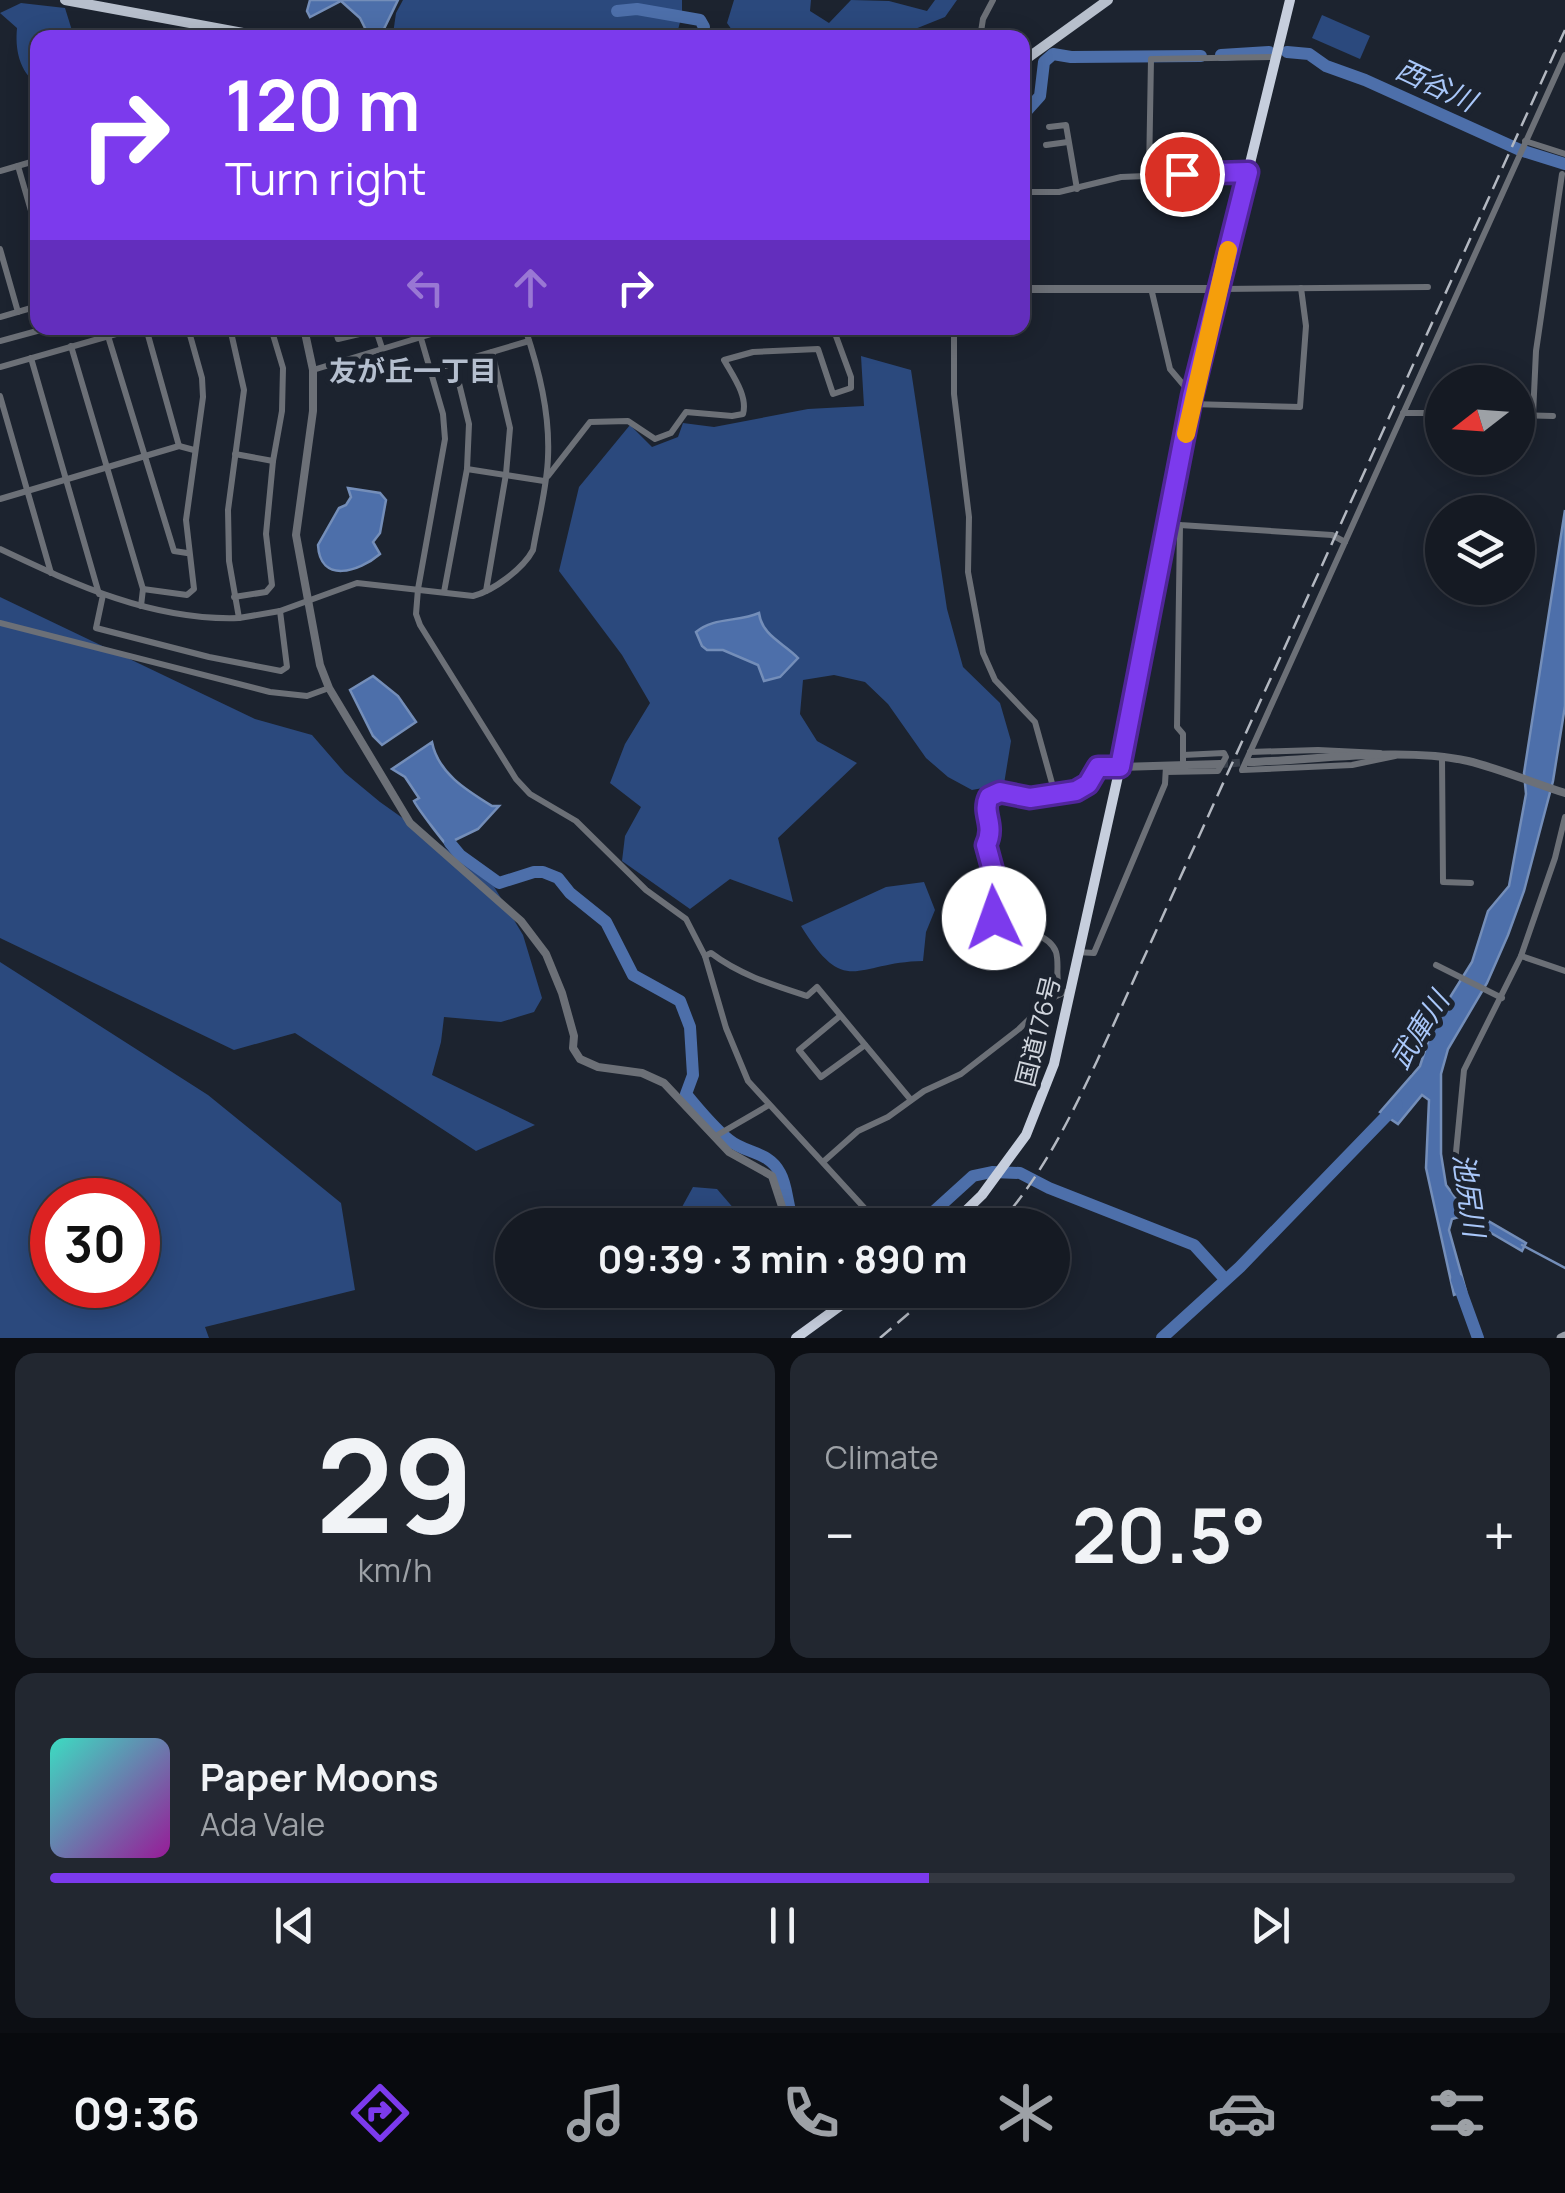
<!DOCTYPE html>
<meta charset="utf-8">
<style>
:root{--surface:#151a23;--page:#222730;--text:#f1f3f6;--muted:#9da1a6;--line:#343841;--accent:#7c3aed}
body{margin:0;font-family:Manrope,"Noto Sans JP",sans-serif;background:var(--page);color:var(--text);height:100vh;display:flex;flex-direction:column;font-size:38px;white-space:nowrap}
*{box-sizing:border-box;margin:0}
p{font-size:32px;color:var(--muted)}
.icon{flex:none;width:55px;height:55px;fill:none;stroke:currentColor;stroke-width:2;stroke-linecap:round;stroke-linejoin:round}
.map{position:relative;height:1338px;overflow:hidden}
.drawer{display:flex;flex-direction:column;gap:15px;padding:15px;background:#0c0e13;flex:1}
.drawer>*{flex:none}
.hud{position:absolute;left:30px;top:30px;width:1000px;height:305px;border-radius:20px;box-shadow:0 5px 25px #0003,0 0 0 2px var(--line);background:#7c3aed;color:#fff;overflow:hidden}
.needle{width:65px;rotate:253deg}
.controls{position:absolute;left:1425px;top:365px;display:grid;gap:20px}
.controls a{display:grid;place-items:center;width:110px;height:110px;border-radius:50%;background:var(--surface);box-shadow:0 5px 25px #0003,0 0 0 2px var(--line);font-size:50px}
.speed{position:absolute;left:30px;top:1178px;display:flex;gap:20px;font-size:50px;font-weight:700;text-align:center}
.speed>*{display:grid;place-content:center;width:130px;height:130px;border-radius:50%;background:var(--surface);box-shadow:0 5px 25px #0003,0 0 0 2px var(--line);line-height:1}
.speed .limit{border:15px solid #d22;background:#fff;color:#111}
.pin{position:absolute;display:grid;place-items:center;width:85px;height:85px;color:#fff;margin:-42px;border:5px solid #fff;border-radius:50%;box-shadow:0 2px 10px #0007}
.me{position:absolute;width:110px;margin:-55px;rotate:357deg;stroke-linejoin:round;filter:drop-shadow(0 0 8px #0008)}
.turn{display:flex;align-items:center;gap:35px;height:210px;padding:0 30px;font-size:45px}
.turn .icon{width:130px;height:130px;stroke-width:2.5}
.turn b{display:block;font-size:70px;line-height:85px}
.lanes{display:flex;align-items:center;height:95px;padding:0 30px;background:#0003;justify-content:center;gap:50px;direction:ltr}
.lanes .off{opacity:.35}
.big{font-size:75px;font-weight:700;line-height:1.1}
.drawer .widget{flex:1;display:flex;flex-direction:column;justify-content:center;gap:15px;min-width:0;padding:0 35px;border-radius:20px;background:var(--page)}
.drawer .dial{align-items:center;gap:0}
.dial b{font-size:130px;line-height:1}
.song{display:flex;align-items:center;gap:30px}
.cover{width:120px;height:120px;border-radius:15px;background:linear-gradient(135deg,hsl(170 70% 55%),hsl(300 70% 35%))}
.played{height:10px;border-radius:5px;background:linear-gradient(90deg,var(--accent) 60%,var(--line) 60%)}
.keys{display:flex;justify-content:space-around;direction:ltr}
.heat{display:flex;justify-content:space-between;align-items:center;font-size:55px;direction:ltr}
.drawer .tiles{flex:1;display:grid;gap:15px;grid-template-columns:1fr 1fr}
.widget:last-child{grid-column:span 2}
.trip{position:absolute;left:495px;top:1208px;width:575px;height:100px;border-radius:50px;background:var(--surface);box-shadow:0 5px 25px #0003,0 0 0 2px var(--line);font-weight:700;line-height:100px;text-align:center}
.tabs{display:flex;height:160px;justify-content:space-around;align-items:center;background:#080a0e;color:var(--muted)}
.tabs .icon{width:70px;height:70px}
.tabs .on{color:var(--accent)}
.tabs b{font-size:45px;color:var(--text)}
.map>svg:first-child{display:block}
</style>
<div class="map">
<svg width="1565" height="1338" viewBox="0 0 1565 1338">
<rect width="100%" height="100%" fill="#1c232f"/>
<g fill="#2b497d" fill-rule="evenodd">
<path d="M403,0H682V15L676,37L427,38L393,34L396,13Z"/>
<path d="M734,0H811L810,11L829,23L851,0L889,1L927,11L935,0H957L945,17L895,37H737L727,23Z"/>
<path d="M21,3L65,8L74,37L38,38L37,84C19,71 15,49 17,28L0,13Z"/>
<path d="M1322,15L1370,36L1360,59L1312,38Z"/>
<path d="M861,356L911,370L947,609L963,667L1000,703L1011,741L1004,784L972,790L948,777L926,758L888,704L865,682L834,675L803,680L800,714L817,741L857,763L778,838L793,902L730,879L690,909L622,861L625,836L641,807L610,783L625,744L650,703L622,655L559,571L579,487L630,425L652,447L678,437L683,423L714,427L808,409L864,406Z"/>
<path d="M0,597L255,719L312,735L345,773L380,802L490,880L523,935L542,998L534,1012L501,1022L444,1017L441,1042L432,1075L535,1125L476,1151L295,1033L234,1050L0,938Z"/>
<path d="M924,882L935,910L926,932L923,961C855,962 846,999 801,926L886,887Z"/>
<path d="M0,962L208,1095L341,1203L355,1290L205,1327L209,1338H0ZM52,1200H138V1285H52Z"/>
<path d="M693,1187L717,1189L748,1225H680L682,1207Z"/>
</g>
<g fill="#4d6faa" stroke="#748eb9" stroke-width="2.5">
<path d="M310,0H398L383,31L368,34L360,18L341,1L310,17L307,11Z"/>
<path d="M348,488L380,493L386,500L380,533L373,542L380,554C359,572 320,584 318,545L339,508L346,505L351,497Z"/>
<path d="M1565,510V706L1553,781L1524,891L1508,935L1487,983L1448,1049L1441,1074V1154L1446,1185L1461,1205L1526,1243L1522,1251L1462,1216L1452,1219L1449,1230L1466,1291L1454,1295L1426,1168L1429,1100L1422,1095L1398,1124L1380,1112L1420,1066L1434,1023L1472,962L1488,911L1509,886L1526,794L1524,773Z"/>
<path d="M759,613C762,636 784,643 798,658L780,677L764,681L758,665L723,650H707L702,646L696,632C713,617 739,622 759,613Z"/>
<path d="M373,676L398,696L416,722L382,745L373,736L350,690Z"/>
<path d="M432,742C438,773 466,790 492,806H499L478,829L455,840L451,850C444,843 418,809 414,801L419,798L405,777L392,769Z"/>
</g>
<g fill="none" stroke-linecap="round" stroke-linejoin="round">
<path stroke="#748eb9" stroke-width="2.5" d="M1522,1245L1565,1268"/>
<g stroke="#4d6faa" stroke-width="12">
<path d="M617,11L637,9L700,20L704,27L702,38"/>
<path d="M1287,52L1309,54L1326,66L1365,80L1520,150L1565,164"/>
<path d="M1221,55L1269,52"/>
<path d="M1022,116L1040,96L1044,62L1053,54L1071,57L1201,56"/>
<path d="M450,843L460,855L499,883L534,872H543L558,878L570,893L606,922L633,975L680,1001L690,1027L693,1075L686,1094C699,1110 713,1127 729,1140C746,1154 769,1151 780,1173C789,1189 786,1210 796,1225"/>
<path d="M919,1225L973,1176L992,1172L1020,1173L1049,1188L1194,1245L1225,1279"/>
<path d="M1457,1280L1478,1338"/>
<path d="M1162,1338L1240,1267L1397,1105"/>
</g>
<path stroke="#373e49" stroke-width="8" stroke-dasharray="8 4" stroke-linecap="butt" d="M1220,764L1249,762"/>
<g stroke="#6c7077" stroke-width="6">
<path d="M980,38L983,19L993,0"/>
<path d="M1049,127L1066,125L1077,189"/>
<path d="M1525,141L1565,154"/>
<path d="M1046,145L1068,142"/>
<path d="M18,166L38,235"/>
<path d="M0,171L38,160"/>
<path d="M1149,174L1151,59L1275,57"/>
<path d="M1022,192H1059L1121,177L1247,172"/>
<path d="M0,249L18,312"/>
<path d="M1151,288L1170,369L1192,395"/>
<path d="M1220,289L1428,287"/>
<path d="M0,317L38,306"/>
<path d="M146,328L179,446"/>
<path d="M230,328L244,390L228,510L229,561L239,618L280,611L357,583L473,596C493,591 523,569 533,550C538,520 547,488 548,457C550,413 539,370 525,328"/>
<path d="M335,328L338,339L376,330L382,348"/>
<path d="M418,328L443,414L445,439L418,589L416,614L420,625L516,779L530,794L576,821L646,890L686,919L705,956L726,1028L748,1081L880,1225"/>
<path d="M954,328V394L969,517L968,572L983,653L995,680L1035,722L1055,794"/>
<path d="M108,336L174,551L187,553"/>
<path d="M0,341L48,328"/>
<path d="M71,346L143,589L141,606"/>
<path d="M31,358L99,594"/>
<path d="M0,367L137,328"/>
<path d="M313,370L451,328"/>
<path d="M431,370L529,341"/>
<path d="M0,396L51,573"/>
<path d="M1191,404L1300,407L1306,326L1301,288"/>
<path d="M1403,413H1442"/>
<path d="M1518,415L1553,416"/>
<path d="M1533,415L1536,351L1562,174"/>
<path d="M235,454L273,461"/>
<path d="M467,469L544,481"/>
<path d="M548,476L590,422L628,421L655,439L671,433L686,412L732,416L743,414C748,396 733,376 724,360L753,352L818,349L833,394L851,388V377L833,328"/>
<path d="M0,499L179,446L194,450"/>
<path d="M1169,521L1180,525L1332,535L1345,542"/>
<path d="M1180,525L1177,727L1183,734V766"/>
<path d="M0,549C76,585 153,621 239,618"/>
<path d="M143,589L187,595L194,589L186,520L203,397L202,378L188,328"/>
<path d="M486,591L506,474L510,428L492,352"/>
<path d="M444,592L467,469L469,424L454,363"/>
<path d="M103,595L96,628L209,657L281,671L287,667L280,611"/>
<path d="M234,597L266,592L272,585L266,534L273,461L282,411L283,368L271,328"/>
<path d="M0,623L270,692L307,696L329,688"/>
<path d="M1250,752L1318,750L1380,753"/>
<path d="M1395,756L1352,765L1242,770L1565,55"/>
<path d="M1442,758L1443,882L1471,883"/>
<path d="M1166,772L1218,771L1226,757L1224,753L1183,755"/>
<path d="M1077,952L1094,953L1165,784L1166,766"/>
<path d="M705,956L711,953C740,975 773,985 807,996L817,987L911,1100"/>
<path d="M1521,956L1565,971"/>
<path d="M1436,965L1502,998"/>
<path d="M1061,993C1054,979 1060,966 1056,952C1049,932 1014,928 997,924L994,918L996,882L986,845L991,834L986,803L994,793C1018,792 1063,804 1084,787C1090,783 1093,773 1098,767H1120"/>
<path d="M840,1016L799,1050L821,1077L865,1045"/>
<path d="M714,1137L769,1105"/>
<path d="M823,1162L858,1131L888,1117L924,1091L961,1074L1019,1029L1050,999L1065,992"/>
<path d="M1454,1173L1464,1070L1521,956L1555,858L1565,817"/>
</g>
<g stroke="#6c7077" stroke-width="8">
<path d="M1022,289H1220"/>
<path d="M304,328L313,370V411L296,535L320,665L329,688L410,823L521,921L546,954L562,993L574,1036L573,1048L580,1059L598,1067L642,1073L664,1083L729,1152L772,1176L788,1225"/>
<path d="M1249,762C1316,760 1403,747 1468,761C1501,769 1533,783 1565,793"/>
<path d="M1120,767L1220,764"/>
</g>
<path stroke="#969ca7" stroke-width="9" d="M1561,1338L1565,1336"/>
<g stroke="#b7bfcc" stroke-width="10">
<path d="M65,0L271,38"/>
<path d="M1022,62L1108,0"/>
</g>
<g stroke="#c6cedd" stroke-width="10">
<path d="M951,1225L982,1195L1026,1135L1054,1064L1120,767L1193,396L1290,0"/>
<path d="M796,1338L862,1290"/>
</g>
<g stroke="#b3b8c1" stroke-width="2.5" stroke-dasharray="15 8" stroke-linecap="butt">
<path d="M998,1225C1042,1176 1069,1120 1097,1061L1565,30"/>
<path d="M880,1338L936,1290"/>
</g>
</g>
<g fill="none" stroke-linecap="round" stroke-linejoin="round">
<defs>
<path id="route" d="M994,918L996,882L986,845C996,824 981,814 989,797L1000,792L1030,798L1076,791L1088,784L1098,767H1120L1192,396L1248,172L1182,174"/>
</defs>
<use href="#route" stroke="#51269a" stroke-width="25"/>
<use href="#route" stroke="#7c3aed" stroke-width="18"/>
<path stroke="#f59e0b" stroke-width="18" d="M1186,434L1228,250"/>
</g>
<g text-anchor="middle" stroke-width="10" stroke-linejoin="round" paint-order="stroke">
<g font-size="25" fill="#d0d5dd" stroke="#1c232f">
<text transform="translate(1038 1031) rotate(-76)" y="9">国道176号</text>
</g>
<g font-size="28" font-style="italic" fill="#a9c7f9" stroke="#1c232f">
<text transform="translate(1436 85) rotate(25)" y="10">西谷川</text>
<text transform="translate(1419 1030) rotate(-58)" y="10">武庫川</text>
<text transform="translate(1469 1195) rotate(82)" y="10">池尻川</text>
</g>
<g font-size="28" font-weight="bold" fill="#b5bfcf" stroke="#1c232f">
<text x="413" y="381">友が丘一丁目</text>
</g>
</g>
</svg>
<div class="controls">
<a><svg class="needle" viewBox="-14 -14 28 28"><path d="M0-13l5 13h-10z" fill="#e53935"/><path d="M0 13l5-13h-10z" fill="#9da1a6"/></svg></a>
<a><svg class="icon" aria-label="layers" viewBox="0 0 24 24"><path d="M12 4l9 5-9 5-9-5zM3 14l9 5 9-5"/></svg></a>
</div>
<div class="speed"><div class="limit">30</div></div>
<div class="pin" style="left:1182px;top:174px;background:#d93025"><svg class="icon" aria-label="arrive" viewBox="0 0 24 24"><path d="M6 21V4h12l-3 4 3 4H6"/></svg></div>
<svg class="me" style="left:994px;top:918px" viewBox="-20 -20 40 40"><circle r="19" fill="#fff"/><path d="M0-13L10 11 0 6-10 11z" fill="#7c3aed"/></svg>
<div class="trip">09:39 · 3 min · 890 m</div>
<div class="hud">
<div class="turn"><svg class="icon" aria-label="right" viewBox="0 0 24 24"><path d="M7 20v-9h11M14 6l5 5-5 5"/></svg><div><b>120 m</b>Turn right</div></div>
<div class="lanes"><svg class="icon off" aria-label="left" viewBox="0 0 24 24"><path d="M17 20v-9H6M10 6l-5 5 5 5"/></svg><svg class="icon off" aria-label="ahead" viewBox="0 0 24 24"><path d="M12 20V5M6 11l6-6 6 6"/></svg><svg class="icon" aria-label="right" viewBox="0 0 24 24"><path d="M7 20v-9h11M14 6l5 5-5 5"/></svg></div>
</div>
</div>
<section class="drawer">
<div class="tiles">
<div class="widget dial"><b>29</b><p>km/h</p></div>
<div class="widget"><p>Climate</p>
<div class="heat"><a>−</a><b class="big">20.5°</b><a>+</a></div>
</div>
<div class="widget">
<div class="song"><i class="cover"></i><div><b>Paper Moons</b><p>Ada Vale</p></div></div>
<div class="played"></div>
<div class="keys"><svg class="icon" aria-label="previous" viewBox="0 0 24 24"><path d="M18 5L8 12l10 7zM5 5v14"/></svg><svg class="icon" aria-label="pause" viewBox="0 0 24 24"><path d="M8 5v14M16 5v14"/></svg><svg class="icon" aria-label="next" viewBox="0 0 24 24"><path d="M6 5l10 7-10 7zM19 5v14"/></svg></div>
</div>
</div>
</section>
<nav class="tabs">
<b>09:36</b>
<svg class="icon on" aria-label="directions" viewBox="0 0 24 24"><path d="M12 3l9 9-9 9-9-9zM9 14v-3h6M13 9l2 2-2 2"/></svg>
<svg class="icon" aria-label="music" viewBox="0 0 24 24"><path d="M9 18V5l10-2v13"/><circle cx="6" cy="18" r="3"/><circle cx="16" cy="16" r="3"/></svg>
<svg class="icon" aria-label="phone" viewBox="0 0 24 24"><path d="M5 4h4l2 5-3 2q2 4 5 5l2-3 5 2v4C11 20 4 13 5 4z"/></svg>
<svg class="icon" aria-label="climate" viewBox="0 0 24 24"><path d="M12 3v18M4 7l16 10M4 17L20 7"/></svg>
<svg class="icon" aria-label="car" viewBox="0 0 24 24"><path d="M5 17H2v-5l4-1 3-4h7l3 4 3 1v5h-3M9 17h6M6 11h13"/><circle cx="7" cy="17" r="2"/><circle cx="17" cy="17" r="2"/></svg>
<svg class="icon" aria-label="filters" viewBox="0 0 24 24"><path d="M4 7h16M4 17h16"/><circle cx="9" cy="7" r="2"/><circle cx="15" cy="17" r="2"/></svg>
</nav>
